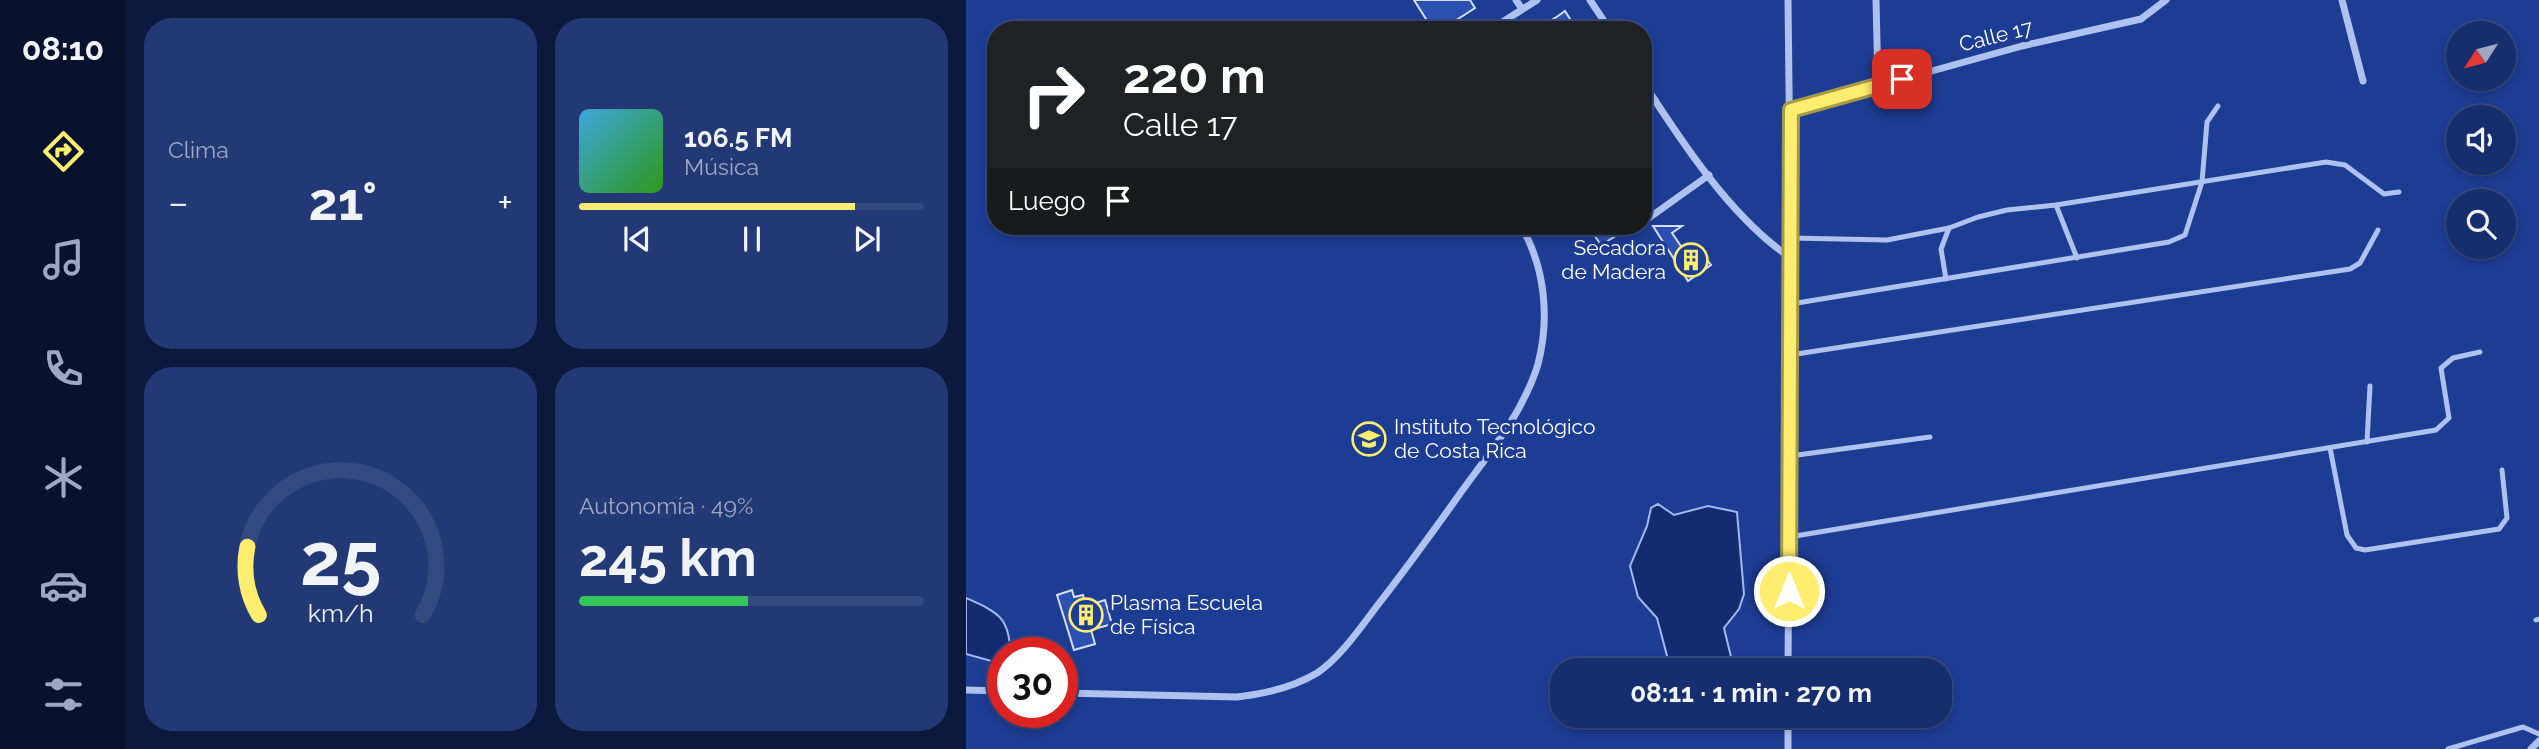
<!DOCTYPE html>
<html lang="es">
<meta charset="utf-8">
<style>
:root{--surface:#162d6e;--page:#233976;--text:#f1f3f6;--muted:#9ea8c2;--line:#354981;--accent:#feed6e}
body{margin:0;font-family:Raleway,sans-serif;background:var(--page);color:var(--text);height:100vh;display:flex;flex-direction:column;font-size:26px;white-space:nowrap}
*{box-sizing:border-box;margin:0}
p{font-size:23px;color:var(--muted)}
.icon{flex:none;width:38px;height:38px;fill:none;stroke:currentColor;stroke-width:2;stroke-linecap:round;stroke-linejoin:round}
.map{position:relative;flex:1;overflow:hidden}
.side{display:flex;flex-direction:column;gap:18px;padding:18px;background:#0c193c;width:840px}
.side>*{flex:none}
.top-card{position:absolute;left:21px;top:21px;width:665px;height:214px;border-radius:28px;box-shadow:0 4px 10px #0003,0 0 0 2px var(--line);background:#202124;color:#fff;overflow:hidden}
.needle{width:46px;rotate:234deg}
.controls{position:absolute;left:1480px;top:21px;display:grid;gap:14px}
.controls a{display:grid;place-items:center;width:70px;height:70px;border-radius:50%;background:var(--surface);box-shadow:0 4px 10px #0003,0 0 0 2px var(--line);font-size:35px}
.speed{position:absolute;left:21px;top:637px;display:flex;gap:14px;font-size:35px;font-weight:700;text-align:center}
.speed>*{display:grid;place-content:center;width:91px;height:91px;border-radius:50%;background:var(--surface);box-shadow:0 4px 10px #0003,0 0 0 2px var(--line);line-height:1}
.speed .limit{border:10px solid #d22;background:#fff;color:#111}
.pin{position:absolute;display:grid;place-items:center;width:60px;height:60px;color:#fff;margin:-30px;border-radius:14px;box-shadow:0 4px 10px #0006}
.me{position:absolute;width:77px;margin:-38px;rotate:0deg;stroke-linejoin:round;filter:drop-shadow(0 0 5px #0008)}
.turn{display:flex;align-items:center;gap:24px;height:147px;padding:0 21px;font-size:32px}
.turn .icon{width:91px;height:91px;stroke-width:2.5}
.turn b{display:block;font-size:49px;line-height:60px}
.then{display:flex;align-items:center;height:66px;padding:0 21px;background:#0003;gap:14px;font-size:26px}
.big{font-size:52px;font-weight:700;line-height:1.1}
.side .card{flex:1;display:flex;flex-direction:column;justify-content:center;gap:10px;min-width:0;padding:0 24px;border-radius:28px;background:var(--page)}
.side .dial{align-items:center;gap:0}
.dial svg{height:182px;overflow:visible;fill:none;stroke:var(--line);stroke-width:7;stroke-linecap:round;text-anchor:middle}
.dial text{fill:var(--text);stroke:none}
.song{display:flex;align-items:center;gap:21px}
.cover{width:84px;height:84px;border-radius:10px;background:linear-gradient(135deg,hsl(200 70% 55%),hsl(110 70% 35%))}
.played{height:7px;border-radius:4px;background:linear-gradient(90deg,var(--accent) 80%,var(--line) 80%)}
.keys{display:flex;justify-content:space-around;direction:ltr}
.heat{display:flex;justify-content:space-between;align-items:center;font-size:38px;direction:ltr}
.charge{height:10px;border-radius:5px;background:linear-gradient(90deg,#34c759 49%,var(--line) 0)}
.side .tiles{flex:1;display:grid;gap:18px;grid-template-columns:repeat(2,1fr)}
.trip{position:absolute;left:584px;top:658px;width:402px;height:70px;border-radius:28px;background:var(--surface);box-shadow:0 4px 10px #0003,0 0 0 2px var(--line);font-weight:700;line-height:70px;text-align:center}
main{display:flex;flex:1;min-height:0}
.dock{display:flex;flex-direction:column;width:126px;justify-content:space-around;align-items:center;background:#09122c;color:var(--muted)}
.dock .icon{width:49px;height:49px}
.dock .active{color:var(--accent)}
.dock b{font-size:32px;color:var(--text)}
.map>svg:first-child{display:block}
</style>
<main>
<nav class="dock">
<b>08:10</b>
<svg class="icon active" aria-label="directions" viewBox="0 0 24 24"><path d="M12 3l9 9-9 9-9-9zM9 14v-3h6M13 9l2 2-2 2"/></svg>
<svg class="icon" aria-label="music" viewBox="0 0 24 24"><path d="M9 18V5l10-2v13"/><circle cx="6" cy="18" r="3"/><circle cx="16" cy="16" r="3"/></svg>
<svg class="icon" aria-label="phone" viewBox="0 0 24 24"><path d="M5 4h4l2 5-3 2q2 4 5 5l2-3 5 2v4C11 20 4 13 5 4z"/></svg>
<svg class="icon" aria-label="climate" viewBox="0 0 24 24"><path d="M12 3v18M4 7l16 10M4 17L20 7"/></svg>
<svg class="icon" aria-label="car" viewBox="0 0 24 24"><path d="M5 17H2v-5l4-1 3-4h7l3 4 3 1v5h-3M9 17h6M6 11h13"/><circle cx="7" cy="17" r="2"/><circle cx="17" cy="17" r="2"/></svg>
<svg class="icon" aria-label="filters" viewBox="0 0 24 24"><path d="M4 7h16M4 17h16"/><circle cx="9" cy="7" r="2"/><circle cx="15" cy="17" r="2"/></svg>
</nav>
<section class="side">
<div class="tiles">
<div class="card"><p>Clima</p>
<div class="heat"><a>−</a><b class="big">21°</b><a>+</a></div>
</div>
<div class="card">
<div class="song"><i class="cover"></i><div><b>106.5 FM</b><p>Música</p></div></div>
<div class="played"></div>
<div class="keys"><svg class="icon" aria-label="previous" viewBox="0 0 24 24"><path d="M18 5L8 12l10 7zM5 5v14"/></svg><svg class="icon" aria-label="pause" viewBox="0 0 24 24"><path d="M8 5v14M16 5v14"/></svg><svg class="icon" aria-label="next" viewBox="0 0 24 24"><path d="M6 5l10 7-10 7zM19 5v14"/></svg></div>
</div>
<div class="card dial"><svg viewBox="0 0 100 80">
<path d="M14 69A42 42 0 1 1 86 69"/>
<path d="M14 69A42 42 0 0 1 9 39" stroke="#feed6e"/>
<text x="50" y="56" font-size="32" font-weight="700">25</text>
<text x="50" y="72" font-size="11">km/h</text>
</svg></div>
<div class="card"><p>Autonomía · 49%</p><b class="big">245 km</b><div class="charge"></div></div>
</div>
</section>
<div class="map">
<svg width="1573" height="749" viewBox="0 0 1573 749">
<rect width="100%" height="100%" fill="#1d3c93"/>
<g fill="#142b72" stroke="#a2b9f0" stroke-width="2">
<path d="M692,504L708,515L742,506L771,512L778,594L773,609L758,628L767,665L749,670L704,667L691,618L672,597L664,566L681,526L685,508Z"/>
<path d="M0,598C29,611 44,616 44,652L37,653L36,664L0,654Z"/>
</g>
<g fill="#2c50b1" stroke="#d5dffa" stroke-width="2">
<path d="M448,0H504L509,8L475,30H467Z"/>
<path d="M599,11L611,30H570L592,16Z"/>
<path d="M622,226H666L635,245Z"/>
<path d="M687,226H716L706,233L721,255L732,248L745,265L722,281Z"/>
<path d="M106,590L108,597L117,595L120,606L139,600L146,624L125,630L129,644L108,650L91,595Z"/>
</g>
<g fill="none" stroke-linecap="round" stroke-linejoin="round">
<g stroke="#afc1ef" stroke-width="5">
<path d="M1090,205L1111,258"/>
<path d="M825,238L921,240L983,228L1012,217L1041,210L1090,205L1360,162L1379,165L1418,194L1433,192"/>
<path d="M980,279L975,249L983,228"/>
<path d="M825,304L1203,242L1219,235L1236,182L1241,122L1252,106"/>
<path d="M824,355L1384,269L1394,263L1412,230"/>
<path d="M1401,442L1404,386"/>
<path d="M1364,448L1381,535L1390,548L1399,550L1533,529L1541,518L1536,470"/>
<path d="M824,456L964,437"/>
<path d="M823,537L1470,430L1483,418L1475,368L1487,358L1514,352"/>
<path d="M1570,620L1573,619"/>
<path d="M1482,749L1557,727L1573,734"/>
</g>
<g stroke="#afc1ef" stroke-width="7">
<path d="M550,0L556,9"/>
<path d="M624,0L644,30"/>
<path d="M822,0L825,258L822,670"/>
<path d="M910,0L912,85"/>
<path d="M1376,0L1397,81"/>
<path d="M524,30L571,0"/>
<path d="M677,82C715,141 766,219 825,258"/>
<path d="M677,109L689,100"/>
<path d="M825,110L1056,46L1175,19L1200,0"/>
<path d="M680,220L743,175"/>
<path d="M0,690L37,691"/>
<path d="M96,693L271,697C299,694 326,688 351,673C373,659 395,627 411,606C439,570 466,533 493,495C513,467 536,439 553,408C560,395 568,378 572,364C584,318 579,267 555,226"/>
<path d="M822,749V716"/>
<path d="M1565,749L1573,741"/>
</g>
</g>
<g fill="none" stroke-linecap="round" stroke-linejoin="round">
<defs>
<path id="route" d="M823,591L825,110L936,79"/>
</defs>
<use href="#route" stroke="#a59a48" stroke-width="18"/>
<use href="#route" stroke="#feed6e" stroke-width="12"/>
</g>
<defs>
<symbol id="building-ring" viewBox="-11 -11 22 22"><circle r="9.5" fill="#1d3c93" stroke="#feed6e" stroke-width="1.5"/><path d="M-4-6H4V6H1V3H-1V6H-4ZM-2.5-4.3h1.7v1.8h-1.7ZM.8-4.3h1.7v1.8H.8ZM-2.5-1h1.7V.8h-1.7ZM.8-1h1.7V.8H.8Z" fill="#feed6e"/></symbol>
<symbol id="university-ring" viewBox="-11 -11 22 22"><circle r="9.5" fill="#1d3c93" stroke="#feed6e" stroke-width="1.5"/><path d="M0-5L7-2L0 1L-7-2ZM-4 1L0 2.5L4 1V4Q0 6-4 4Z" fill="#feed6e"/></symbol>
</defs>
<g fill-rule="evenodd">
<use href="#building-ring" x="706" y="241" width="38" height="38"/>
<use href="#university-ring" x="384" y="420" width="38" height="38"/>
<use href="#building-ring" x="101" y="596" width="38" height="38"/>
</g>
<g text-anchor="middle" stroke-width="7" stroke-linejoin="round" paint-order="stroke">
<g font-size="21" fill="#fff" stroke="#1d3c93">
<text transform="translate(1030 36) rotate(-14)" y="7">Calle 17</text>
</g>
<g font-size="21" fill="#fff" stroke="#1d3c93" text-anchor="start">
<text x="700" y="255" text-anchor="end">Secadora<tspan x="700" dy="24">de Madera</tspan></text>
<text x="428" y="434">Instituto Tecnológico<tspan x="428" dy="24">de Costa Rica</tspan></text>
<text x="144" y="610">Plasma Escuela<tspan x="144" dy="24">de Física</tspan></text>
</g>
</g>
</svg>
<div class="controls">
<a><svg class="needle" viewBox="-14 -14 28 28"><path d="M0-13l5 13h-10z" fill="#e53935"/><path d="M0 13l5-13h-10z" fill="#9ea8c2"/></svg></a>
<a><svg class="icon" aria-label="sound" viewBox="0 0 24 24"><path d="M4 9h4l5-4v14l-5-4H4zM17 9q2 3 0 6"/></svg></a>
<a><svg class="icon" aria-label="search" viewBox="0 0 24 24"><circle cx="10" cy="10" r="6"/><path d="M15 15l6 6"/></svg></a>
</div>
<div class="speed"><div class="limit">30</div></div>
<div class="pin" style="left:936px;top:79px;background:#d93025"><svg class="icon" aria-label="arrive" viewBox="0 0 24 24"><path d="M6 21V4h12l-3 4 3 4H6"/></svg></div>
<svg class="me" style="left:823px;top:591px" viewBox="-20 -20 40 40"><circle r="17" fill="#feed6e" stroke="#fff" stroke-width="3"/><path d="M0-11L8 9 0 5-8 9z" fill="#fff"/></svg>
<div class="trip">08:11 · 1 min · 270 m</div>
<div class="top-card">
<div class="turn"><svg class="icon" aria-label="right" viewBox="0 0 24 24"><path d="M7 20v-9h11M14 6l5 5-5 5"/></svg><div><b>220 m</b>Calle 17</div></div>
<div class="then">Luego<svg class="icon" aria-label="arrive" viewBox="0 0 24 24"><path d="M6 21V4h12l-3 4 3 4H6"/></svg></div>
</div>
</div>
</main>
